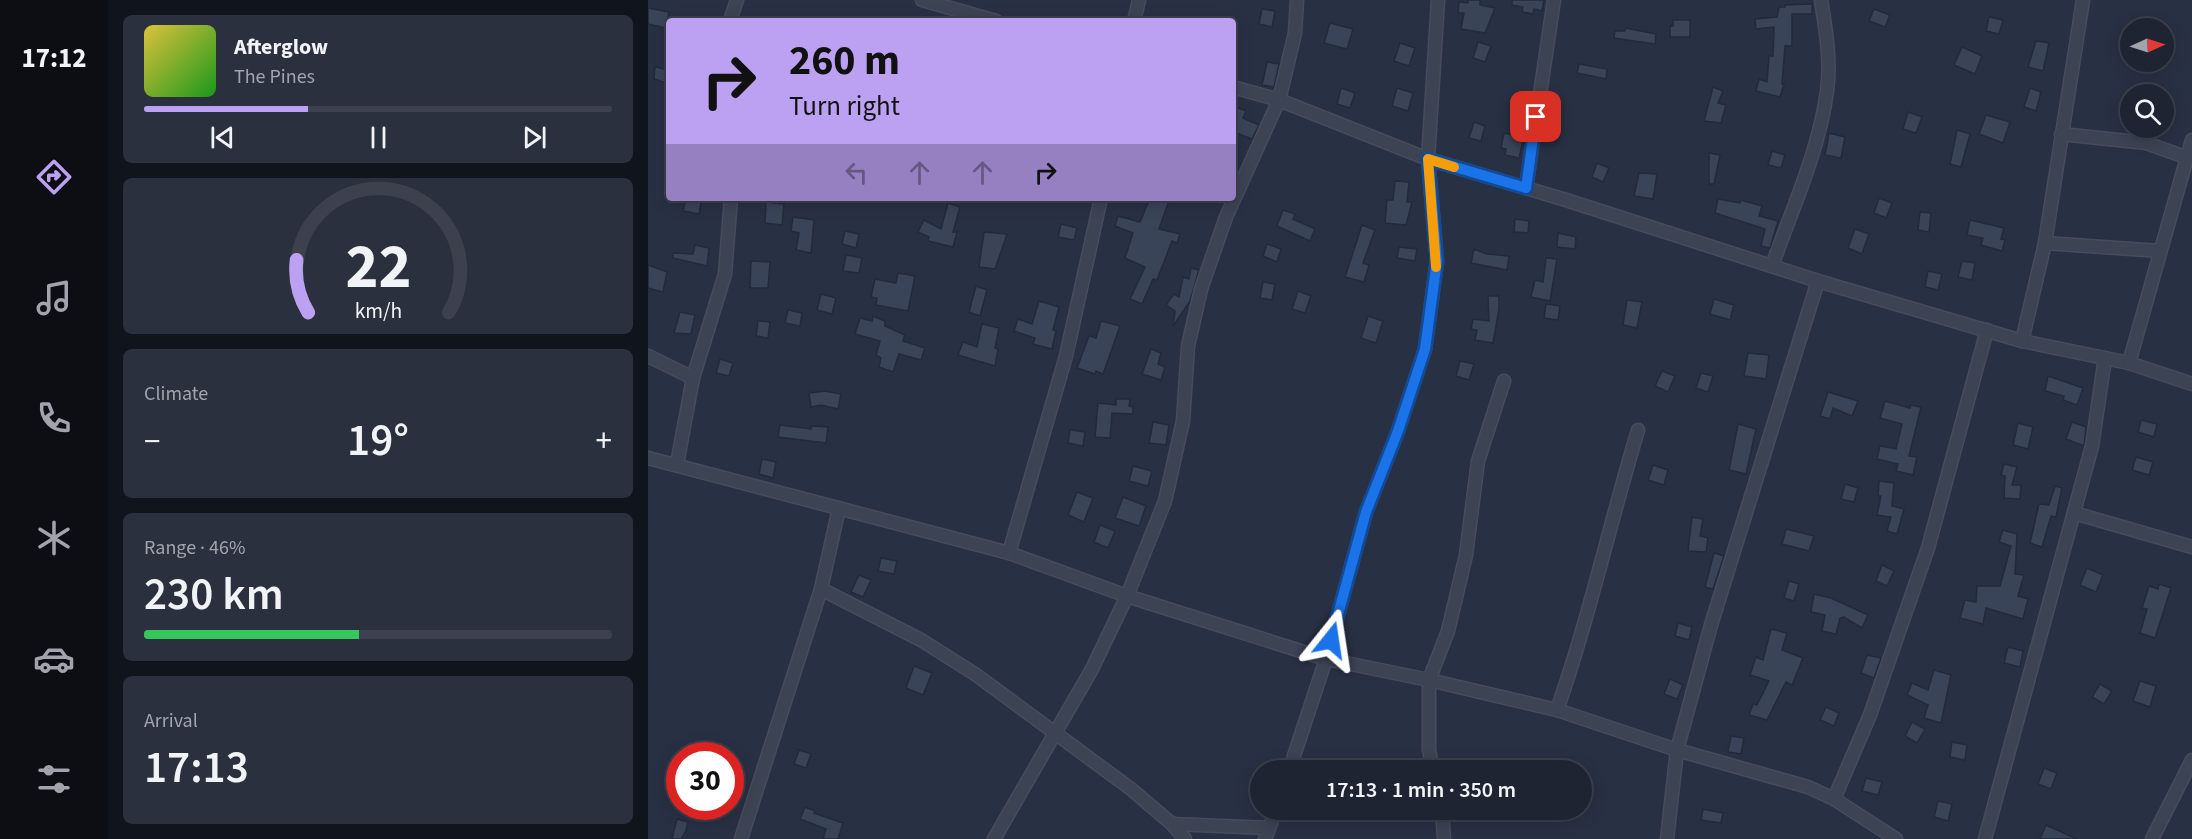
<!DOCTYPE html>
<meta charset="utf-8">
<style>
:root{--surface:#1e2432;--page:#2b303e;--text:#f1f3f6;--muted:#a1a4ac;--line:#3c414d;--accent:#bca0f2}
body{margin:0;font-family:"Source Sans 3",sans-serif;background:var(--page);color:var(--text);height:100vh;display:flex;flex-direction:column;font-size:22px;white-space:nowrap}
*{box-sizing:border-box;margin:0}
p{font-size:20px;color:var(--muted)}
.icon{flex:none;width:33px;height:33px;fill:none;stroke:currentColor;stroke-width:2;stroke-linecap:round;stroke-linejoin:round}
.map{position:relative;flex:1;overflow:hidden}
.details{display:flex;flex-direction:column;gap:15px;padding:15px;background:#10141c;width:540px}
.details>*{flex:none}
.hud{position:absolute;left:18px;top:18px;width:570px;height:183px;border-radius:6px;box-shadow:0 3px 15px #0003,0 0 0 2px var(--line);background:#bca0f2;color:#111;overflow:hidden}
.needle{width:39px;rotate:87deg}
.buttons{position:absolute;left:1472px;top:18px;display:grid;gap:12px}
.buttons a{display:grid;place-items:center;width:54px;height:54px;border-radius:50%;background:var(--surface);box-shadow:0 3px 15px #0003,0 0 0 2px var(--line);font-size:30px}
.speed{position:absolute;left:18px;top:742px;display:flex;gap:12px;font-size:30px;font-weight:700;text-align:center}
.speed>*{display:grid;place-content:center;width:78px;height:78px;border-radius:50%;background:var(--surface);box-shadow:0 3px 15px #0003,0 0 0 2px var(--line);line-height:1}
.speed .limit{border:9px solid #d22;background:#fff;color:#111}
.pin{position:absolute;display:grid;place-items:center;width:51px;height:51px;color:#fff;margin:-26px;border-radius:12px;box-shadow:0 3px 9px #0006}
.me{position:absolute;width:66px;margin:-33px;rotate:15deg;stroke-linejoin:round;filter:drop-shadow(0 0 4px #0008)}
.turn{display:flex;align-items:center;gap:21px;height:126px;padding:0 24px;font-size:27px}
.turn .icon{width:78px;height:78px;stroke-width:2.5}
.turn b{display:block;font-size:42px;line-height:51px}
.lanes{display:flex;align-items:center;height:57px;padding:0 24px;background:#0003;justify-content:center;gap:30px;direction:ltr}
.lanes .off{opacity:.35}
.big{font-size:45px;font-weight:600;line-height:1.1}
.details .card{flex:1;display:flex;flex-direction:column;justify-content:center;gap:9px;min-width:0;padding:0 21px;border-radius:9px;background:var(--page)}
.details .dial{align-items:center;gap:0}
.dial svg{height:156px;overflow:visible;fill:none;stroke:var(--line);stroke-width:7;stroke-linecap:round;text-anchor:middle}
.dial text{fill:var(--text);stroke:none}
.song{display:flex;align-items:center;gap:18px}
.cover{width:72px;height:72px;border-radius:9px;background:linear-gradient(135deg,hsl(50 70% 55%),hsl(120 70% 35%))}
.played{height:6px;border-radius:3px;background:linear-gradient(90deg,var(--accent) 35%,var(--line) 35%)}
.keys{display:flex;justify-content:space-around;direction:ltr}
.heat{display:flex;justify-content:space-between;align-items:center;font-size:33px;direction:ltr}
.charge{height:9px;border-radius:4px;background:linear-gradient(90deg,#34c759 46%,var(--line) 0)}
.trip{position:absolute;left:602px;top:760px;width:342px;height:60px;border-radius:30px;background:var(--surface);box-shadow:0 3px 15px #0003,0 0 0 2px var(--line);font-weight:600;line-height:60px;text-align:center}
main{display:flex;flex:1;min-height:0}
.tab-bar{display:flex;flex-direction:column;width:108px;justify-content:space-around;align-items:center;background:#0c0e14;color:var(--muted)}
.tab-bar .icon{width:42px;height:42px}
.tab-bar .active{color:var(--accent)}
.tab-bar b{font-size:27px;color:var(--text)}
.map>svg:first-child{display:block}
</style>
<main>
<nav class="tab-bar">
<b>17:12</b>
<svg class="icon active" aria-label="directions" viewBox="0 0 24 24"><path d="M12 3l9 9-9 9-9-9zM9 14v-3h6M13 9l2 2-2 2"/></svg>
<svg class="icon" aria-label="music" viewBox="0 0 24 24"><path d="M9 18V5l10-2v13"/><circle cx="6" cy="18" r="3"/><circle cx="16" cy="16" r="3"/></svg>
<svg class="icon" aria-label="phone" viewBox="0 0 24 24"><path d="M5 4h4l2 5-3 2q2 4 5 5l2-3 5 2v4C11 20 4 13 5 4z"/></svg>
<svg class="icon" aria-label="climate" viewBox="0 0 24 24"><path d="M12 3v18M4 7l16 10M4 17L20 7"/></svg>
<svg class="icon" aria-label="car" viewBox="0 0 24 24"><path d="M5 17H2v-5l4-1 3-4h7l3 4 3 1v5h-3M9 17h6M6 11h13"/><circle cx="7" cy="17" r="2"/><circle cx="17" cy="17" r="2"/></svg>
<svg class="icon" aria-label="filters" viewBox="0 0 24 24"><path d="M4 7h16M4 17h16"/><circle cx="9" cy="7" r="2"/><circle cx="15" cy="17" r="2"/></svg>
</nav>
<section class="details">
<div class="card">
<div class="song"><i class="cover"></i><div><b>Afterglow</b><p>The Pines</p></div></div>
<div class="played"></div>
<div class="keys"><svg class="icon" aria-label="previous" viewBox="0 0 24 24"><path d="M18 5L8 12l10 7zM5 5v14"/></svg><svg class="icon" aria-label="pause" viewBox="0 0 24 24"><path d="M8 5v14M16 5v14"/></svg><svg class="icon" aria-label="next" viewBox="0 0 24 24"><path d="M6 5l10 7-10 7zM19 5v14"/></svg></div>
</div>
<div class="card dial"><svg viewBox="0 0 100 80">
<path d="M14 69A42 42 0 1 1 86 69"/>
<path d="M14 69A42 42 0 0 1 8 42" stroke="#bca0f2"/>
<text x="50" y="56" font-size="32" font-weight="700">22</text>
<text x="50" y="72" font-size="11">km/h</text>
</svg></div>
<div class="card"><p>Climate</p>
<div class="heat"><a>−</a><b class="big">19°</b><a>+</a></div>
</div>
<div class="card"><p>Range · 46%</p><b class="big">230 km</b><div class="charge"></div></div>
<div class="card"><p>Arrival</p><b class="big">17:13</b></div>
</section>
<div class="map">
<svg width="1544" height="839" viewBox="0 0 1544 839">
<rect width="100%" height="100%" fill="#283043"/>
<g fill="#3a4459" stroke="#232a3a" stroke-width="1.5">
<path d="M820,0H832V5L847,8L837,33L813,29L816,13H810L811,2L820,3Z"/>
<path d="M864,0H896L894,11L886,9L885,14L874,12L875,7L864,5Z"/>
<path d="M1164,4V14H1144V46H1137L1134,84H1136L1132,97L1108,91L1111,79L1119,82L1121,56H1125L1126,27L1108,29L1107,19L1129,17L1131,7H1137V5Z"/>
<path d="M0,8L21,12L18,28L0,24Z"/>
<path d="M614,9L627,11L624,27L611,24Z"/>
<path d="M1226,9L1242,15L1237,27L1221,21Z"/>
<path d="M1341,17L1355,20L1351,34L1338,31Z"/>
<path d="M1025,20H1042V37H1022V26H1025Z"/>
<path d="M682,23L705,29L699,49L676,43Z"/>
<path d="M978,28L1008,34L1007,44L966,38L967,31H977Z"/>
<path d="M1388,41L1401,43L1395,71L1380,67Z"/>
<path d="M830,42L843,46L837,62L825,58Z"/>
<path d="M752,43L767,48L761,66L746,61Z"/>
<path d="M1314,47L1334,56L1327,74L1306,65Z"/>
<path d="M619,62L631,64L626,87L614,85Z"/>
<path d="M931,64L959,69L958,79L929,73Z"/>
<path d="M7,67L21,70V84L6,79Z"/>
<path d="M1065,87L1075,91L1070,103L1078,105L1073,123L1056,121Z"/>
<path d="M693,88L707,93L702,108L689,104Z"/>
<path d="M749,88L765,93L760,111L744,106Z"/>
<path d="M1382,88L1393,92L1388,111L1376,107Z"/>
<path d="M585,106L598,111L595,118L611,125L604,139L588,133L585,140Z"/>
<path d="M1260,112L1274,117L1268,133L1255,129Z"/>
<path d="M1338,115L1362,122L1355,143L1331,134Z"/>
<path d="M826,122L837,126L833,141L821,138Z"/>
<path d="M1309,130L1322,134L1313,167L1302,164Z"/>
<path d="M856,133L876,137L871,158L857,155L858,149L853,148Z"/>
<path d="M1181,133L1197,137L1193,158L1177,155Z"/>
<path d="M1124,151L1137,155L1133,168L1120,165Z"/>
<path d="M1061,153L1072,155L1066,184H1061Z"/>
<path d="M949,163L961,168L955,182L944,177Z"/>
<path d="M991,173L1009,174L1005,199L986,196Z"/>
<path d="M747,181L761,182L759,202H764L758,225L737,223L739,200H745Z"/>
<path d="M38,198H54L51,214L35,211Z"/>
<path d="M502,198H522L511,229L532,234L529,243L524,241L509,280L505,279L494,304L482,299L497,267L477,258L485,233L467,226L470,216L492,222Z"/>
<path d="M1231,198L1244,203L1238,218L1226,213Z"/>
<path d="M1070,199L1092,203L1093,200L1114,206L1111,216L1130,221L1122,248L1113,246L1117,229L1067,213Z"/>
<path d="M118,202L136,204L134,225L117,223Z"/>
<path d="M300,203L312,207L305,232H309L305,247L280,241L281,237L270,232L276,220L293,229Z"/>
<path d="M635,210L647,214L645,219L667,229L662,241L629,226Z"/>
<path d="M1272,212L1283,213L1281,232L1270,230Z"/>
<path d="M145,217L166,220L163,253L148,250L151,233L143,231Z"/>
<path d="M867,219L881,221L880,233L866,232Z"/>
<path d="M1322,220L1356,228L1353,239L1357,240L1354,251L1333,245L1335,238L1319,235Z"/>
<path d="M413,224L429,228L426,240L410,237Z"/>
<path d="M714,225L727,230L715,263L721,265L716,282L697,277Z"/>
<path d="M1207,229L1221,234L1214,254L1200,248Z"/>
<path d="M197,231L211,234L208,248L194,244Z"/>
<path d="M336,232L359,234L347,269L331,267Z"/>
<path d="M910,233L928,237L927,249L909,247Z"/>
<path d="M619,244L633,249L629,262L615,256Z"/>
<path d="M47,245L61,248L59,266L25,258V253L45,254Z"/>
<path d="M751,247L769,249L767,261L749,258Z"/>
<path d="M826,249L839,254L861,256L859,270L823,263Z"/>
<path d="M198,255L214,258L211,273L195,271Z"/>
<path d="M898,258L909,259L902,301L883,297L887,280L895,282Z"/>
<path d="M103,261L122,262L120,288H102Z"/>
<path d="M1314,261L1327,263L1324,280L1310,277Z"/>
<path d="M0,265L19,272L15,292L0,288Z"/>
<path d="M543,268L551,270L542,301L525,326L527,311L518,305L526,294L531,297L535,277L541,279Z"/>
<path d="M1280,271L1294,274L1290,290L1277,287Z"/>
<path d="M250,273L267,276L260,311L228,305L229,298L223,297L227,279L248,283Z"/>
<path d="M615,282L627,284L624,300L612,298Z"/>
<path d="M328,286L339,290L332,316L321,312Z"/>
<path d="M650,291L663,296L657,313L644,309Z"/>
<path d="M173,294L188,298L184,314L169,310Z"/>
<path d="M840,296H851V309L845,343L827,340L829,330L823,329L825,319L841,321Z"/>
<path d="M1066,299L1086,305L1082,320L1062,314Z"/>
<path d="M979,300L994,302L989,328L975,325Z"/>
<path d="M391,301L411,307L405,330L408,331L404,349L385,344L387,338L366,331L370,319L384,324Z"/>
<path d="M898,304L912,306L910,320L896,318Z"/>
<path d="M140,310L154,313L152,326L137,323Z"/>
<path d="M32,312L47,315L43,334L26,333Z"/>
<path d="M225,316L237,321V326L257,335L255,341L277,348L273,360L251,354L245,372L231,367L233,358L228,355L232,341L207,334L212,318L224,321Z"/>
<path d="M720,316L735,321L728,343L713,338Z"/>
<path d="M110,321L122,322L120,338L108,336Z"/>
<path d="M453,321L472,326L455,374L448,371L447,374L429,368L441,336L448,338Z"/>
<path d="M334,324L351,328L347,348L350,349L347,366L310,355L315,342L329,347Z"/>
<path d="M503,349L513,353L510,364L517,367L513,380L494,374Z"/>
<path d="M1100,353L1121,355L1118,379L1096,376Z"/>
<path d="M72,359L85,363L81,376L68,373Z"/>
<path d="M812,361L826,364L821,380L808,376Z"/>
<path d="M1014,371L1027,376L1020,392L1007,386Z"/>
<path d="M1053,373L1065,376L1060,392L1048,388Z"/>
<path d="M1400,376L1435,388L1429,405L1415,400L1416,396L1397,391Z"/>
<path d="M177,391L193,394L190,409L173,405L163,407L161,393Z"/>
<path d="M1180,392L1210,401L1204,416L1185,408L1182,419L1172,416Z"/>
<path d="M468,399H482L481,406L485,407V414L464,413L462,438L447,437L450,403L468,405Z"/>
<path d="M1237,401L1262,408L1263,405L1273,407L1261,456L1269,457L1265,475L1248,471L1250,464L1229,459L1232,446L1248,449L1254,424L1232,418Z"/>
<path d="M1493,420L1509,424L1506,437L1490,432Z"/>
<path d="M505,422L521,425L518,445L501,443Z"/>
<path d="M1424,422L1438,427L1436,446L1418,439Z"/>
<path d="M1370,423L1385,427L1380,449L1365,445Z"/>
<path d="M1090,424L1108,429L1098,474L1081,470Z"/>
<path d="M132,425L163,429V426L180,427L178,443L130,437Z"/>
<path d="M422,430L437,432L435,446L420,443Z"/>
<path d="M1488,457L1505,462L1501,475L1484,470Z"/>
<path d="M114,459L128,462L125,478L111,474Z"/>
<path d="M1356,464L1369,467L1364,485H1373L1372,499L1356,498L1357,476L1353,475Z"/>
<path d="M1005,465L1020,470L1016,485L1000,480Z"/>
<path d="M485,466L504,471L500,486L481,481Z"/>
<path d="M1231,481L1246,483L1244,506L1256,509L1249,534L1239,531L1243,517L1229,515L1233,496H1230Z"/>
<path d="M1197,484L1210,488L1206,502L1193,499Z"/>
<path d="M1407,486L1414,488L1408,517L1403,516L1394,547L1382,543L1391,504L1401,505Z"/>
<path d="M429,492L445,498L436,522L420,515Z"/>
<path d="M475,497L498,506L491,526L467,518Z"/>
<path d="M1044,517L1055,519L1052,536L1060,538L1058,552L1040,551Z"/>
<path d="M452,525L467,531L460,548L446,542Z"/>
<path d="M1138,529L1166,536L1161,551L1134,544Z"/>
<path d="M1355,530L1369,534L1367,574L1376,575L1370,596L1380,599L1375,619L1338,608L1335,624L1312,618L1317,600L1328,602L1329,586H1352L1363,546L1351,542Z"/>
<path d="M1066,553L1076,556L1065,589L1057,587Z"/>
<path d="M233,558L249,561L246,574L230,571Z"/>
<path d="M1234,565L1246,571L1239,586L1228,581Z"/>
<path d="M1439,568L1455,575L1448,592L1432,585Z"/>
<path d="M211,575L223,580L215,597L203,592Z"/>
<path d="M1141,581L1151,584L1146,601L1136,598Z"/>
<path d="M1511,584L1523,588L1507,638L1492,633L1499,609L1494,608L1501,586L1510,589Z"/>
<path d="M1166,594L1183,598L1220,615L1214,628L1196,617L1192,618L1188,634L1174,631L1177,615L1163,612Z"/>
<path d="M1030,623L1044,627L1041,640L1027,636Z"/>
<path d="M1123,629L1139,633L1134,650L1155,658L1144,685L1138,682L1119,720L1101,715L1105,704L1109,705L1121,681L1102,675L1108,657L1115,660Z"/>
<path d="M1360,647L1375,651L1372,667L1356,663Z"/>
<path d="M1219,655L1233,658L1226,678L1213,673Z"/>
<path d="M266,666L284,673L275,695L258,688Z"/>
<path d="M1286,670L1303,675L1293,723L1276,718L1280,705L1259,695L1264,683L1280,690Z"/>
<path d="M1022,679L1035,685L1029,699L1016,694Z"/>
<path d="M1492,681L1508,686L1502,707L1485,701Z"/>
<path d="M1452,684L1464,691L1456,704L1444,697Z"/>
<path d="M1178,707L1191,713L1186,726L1172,720Z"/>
<path d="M1264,722L1277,729L1269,743L1257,736Z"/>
<path d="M1083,736L1096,738L1093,754L1080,752Z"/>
<path d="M1304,742L1319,745L1317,760L1302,757Z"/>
<path d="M151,750L163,754L158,768L146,764Z"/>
<path d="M1396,768L1409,773L1403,789L1390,784Z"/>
<path d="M1218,778L1234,782L1230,795L1214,791Z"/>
<path d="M1290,801L1304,804L1300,821L1286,817Z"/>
<path d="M157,807L167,811L166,813L195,823L190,839H175L178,829L152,819Z"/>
<path d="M1055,809L1075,813L1073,823L1053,820Z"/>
<path d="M29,819L40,822L38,831L33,839H24Z"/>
<path d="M1398,825L1429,839H1392Z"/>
</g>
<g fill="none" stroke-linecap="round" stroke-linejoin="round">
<defs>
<g id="minor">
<path d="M274,0L348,21"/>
<path d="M82,21L89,0"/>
<path d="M486,21L491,0"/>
<path d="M585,87L631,100L780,159L918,200L1170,281L1374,341L1481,363L1544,384"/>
<path d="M1413,134L1498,143L1540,158"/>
<path d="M878,188L906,0"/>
<path d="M1397,243L1512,251"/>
<path d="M1124,266C1144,209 1171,151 1179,91C1183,61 1178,30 1173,0"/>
<path d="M1374,341L1397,243L1435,0"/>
<path d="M0,356L45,378"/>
<path d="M1481,363L1544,140"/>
<path d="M0,458L361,553L479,596L678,659L781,680L909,710L1029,750L1160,787L1186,799L1248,839"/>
<path d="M29,464L45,378L77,274L83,198"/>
<path d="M1426,513L1544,547"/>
<path d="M361,553L418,356L453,198"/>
<path d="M173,589L273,640L327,674L483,789L524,824L537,839"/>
<path d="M909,710C941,618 962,523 990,430"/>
<path d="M641,771L678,659L718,512L750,431L777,349L789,261L780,159L790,0"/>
<path d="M785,771L781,750V680L800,631L818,555L830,461L856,381"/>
<path d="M1186,799L1222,715L1280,548L1339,330"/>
<path d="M794,810L796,839"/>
<path d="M524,824L621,828"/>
<path d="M93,839L173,589L191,508"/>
<path d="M346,839L444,669L479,596L517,501L535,421L540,346L553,289L578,217L631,100L647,33L649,0"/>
<path d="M617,839L628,810"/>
<path d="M1019,839L1029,750L1063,625L1170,281"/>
<path d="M1337,839L1444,446L1457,358"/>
<path d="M1504,839L1544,760"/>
</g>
</defs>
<use href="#minor" stroke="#464c5c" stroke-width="15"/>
<use href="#minor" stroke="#3c4353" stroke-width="12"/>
</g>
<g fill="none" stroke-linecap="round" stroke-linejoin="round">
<defs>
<path id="route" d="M683,640L718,512L750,431L777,349L789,261L780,159L878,188L888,117"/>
</defs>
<use href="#route" stroke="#114b97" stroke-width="15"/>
<use href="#route" stroke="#1a73e8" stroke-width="10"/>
<path stroke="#f59e0b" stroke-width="10" d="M788,267L780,159L806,167"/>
</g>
</svg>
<div class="buttons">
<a><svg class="needle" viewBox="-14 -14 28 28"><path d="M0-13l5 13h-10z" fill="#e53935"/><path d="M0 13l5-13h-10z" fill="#a1a4ac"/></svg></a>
<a><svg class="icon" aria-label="search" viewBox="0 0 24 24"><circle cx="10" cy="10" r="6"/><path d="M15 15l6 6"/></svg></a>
</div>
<div class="speed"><div class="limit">30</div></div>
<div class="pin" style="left:888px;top:117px;background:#d93025"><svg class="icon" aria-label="arrive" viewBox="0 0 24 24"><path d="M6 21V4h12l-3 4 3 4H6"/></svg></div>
<svg class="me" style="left:683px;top:640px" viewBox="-20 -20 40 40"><path d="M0-17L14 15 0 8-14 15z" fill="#1a73e8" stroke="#fff" stroke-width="4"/></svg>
<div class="trip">17:13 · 1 min · 350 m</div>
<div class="hud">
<div class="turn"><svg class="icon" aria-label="right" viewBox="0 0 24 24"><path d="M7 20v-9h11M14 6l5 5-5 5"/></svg><div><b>260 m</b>Turn right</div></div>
<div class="lanes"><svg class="icon off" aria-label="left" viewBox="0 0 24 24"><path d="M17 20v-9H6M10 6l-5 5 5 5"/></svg><svg class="icon off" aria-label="ahead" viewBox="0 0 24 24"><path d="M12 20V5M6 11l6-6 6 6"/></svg><svg class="icon off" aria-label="ahead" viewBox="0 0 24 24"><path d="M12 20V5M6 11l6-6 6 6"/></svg><svg class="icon" aria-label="right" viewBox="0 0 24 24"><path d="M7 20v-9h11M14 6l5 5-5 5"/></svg></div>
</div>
</div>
</main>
